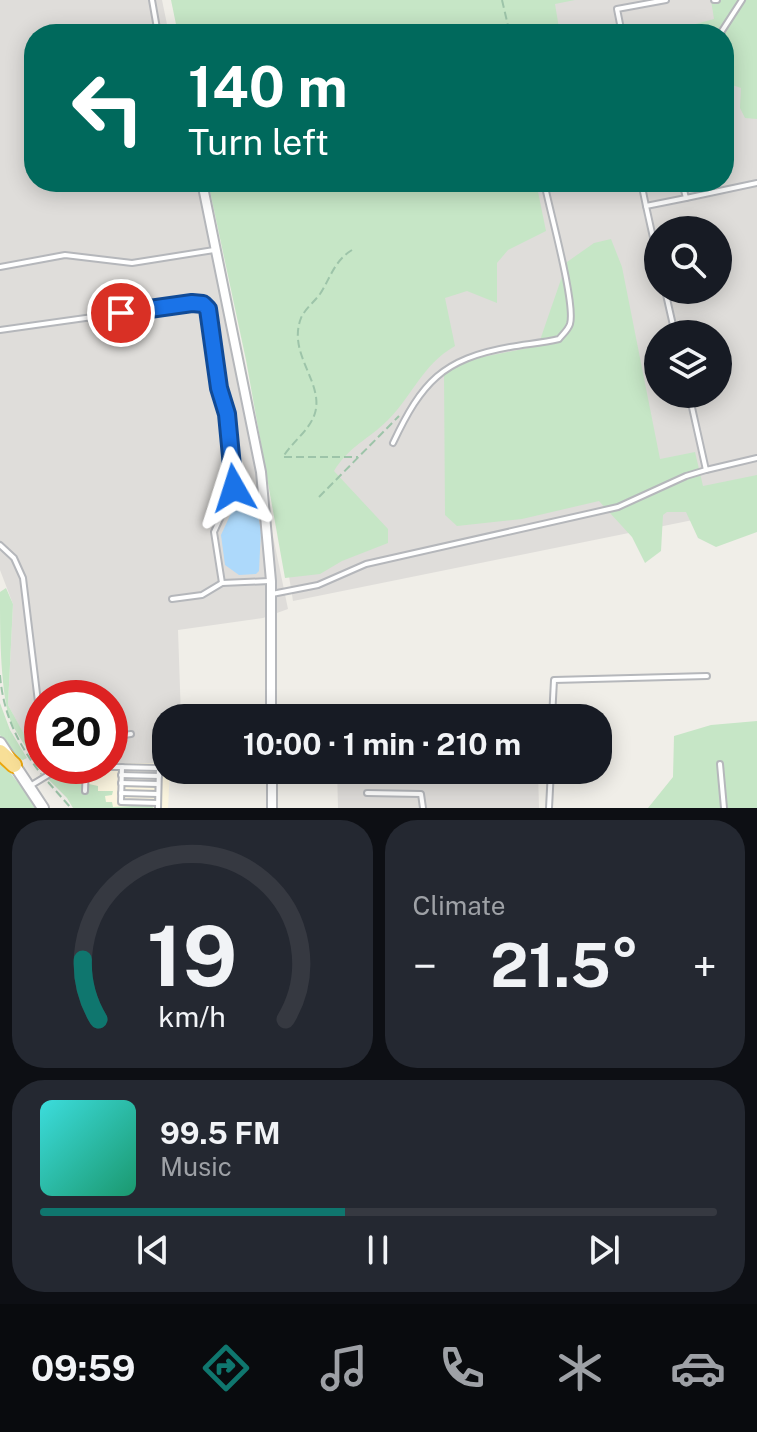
<!DOCTYPE html>
<meta charset="utf-8">
<style>
:root{--surface:#171b24;--page:#242831;--text:#f1f3f6;--muted:#9ea1a6;--line:#363941;--accent:#0f766e}
body{margin:0;font-family:"Public Sans",sans-serif;background:var(--page);color:var(--text);height:100vh;display:flex;flex-direction:column;font-size:30px;white-space:nowrap}
*{box-sizing:border-box;margin:0}
p{font-size:26px;color:var(--muted)}
.icon{flex:none;width:44px;height:44px;fill:none;stroke:currentColor;stroke-width:2;stroke-linecap:round;stroke-linejoin:round}
.map{position:relative;height:808px;overflow:hidden}
.side{display:flex;flex-direction:column;gap:12px;padding:12px;background:#0d0f14;flex:1}
.side>*{flex:none}
.top-card{position:absolute;left:24px;top:24px;width:710px;height:168px;border-radius:32px;box-shadow:0 4px 20px #0003;background:#00695c;color:#fff;overflow:hidden}
.controls{position:absolute;left:644px;top:216px;display:grid;gap:16px}
.controls a{display:grid;place-items:center;width:88px;height:88px;border-radius:50%;background:var(--surface);box-shadow:0 4px 20px #0003;font-size:40px}
.speed{position:absolute;left:24px;top:680px;display:flex;gap:16px;font-size:40px;font-weight:700;text-align:center}
.speed>*{display:grid;place-content:center;width:104px;height:104px;border-radius:50%;background:var(--surface);box-shadow:0 4px 20px #0003;line-height:1}
.speed .limit{border:12px solid #d22;background:#fff;color:#111}
.pin{position:absolute;display:grid;place-items:center;width:68px;height:68px;color:#fff;margin:-34px;border:4px solid #fff;border-radius:50%;box-shadow:0 2px 8px #0007}
.me{position:absolute;width:88px;margin:-44px;rotate:354deg;stroke-linejoin:round;filter:drop-shadow(0 0 6px #0008)}
.turn{display:flex;align-items:center;gap:28px;height:168px;padding:0 32px;font-size:36px}
.turn .icon{width:104px;height:104px;stroke-width:2.5}
.turn b{display:block;font-size:56px;line-height:68px}
.big{font-size:60px;font-weight:700;line-height:1.1}
.side .card{flex:1;display:flex;flex-direction:column;justify-content:center;gap:12px;min-width:0;padding:0 28px;border-radius:32px;background:var(--page)}
.side .dial{align-items:center;gap:0}
.dial svg{height:208px;overflow:visible;fill:none;stroke:var(--line);stroke-width:7;stroke-linecap:round;text-anchor:middle}
.dial text{fill:var(--text);stroke:none}
.song{display:flex;align-items:center;gap:24px}
.cover{width:96px;height:96px;border-radius:12px;background:linear-gradient(135deg,hsl(180 70% 55%),hsl(160 70% 35%))}
.played{height:8px;border-radius:4px;background:linear-gradient(90deg,var(--accent) 45%,var(--line) 45%)}
.keys{display:flex;justify-content:space-around;direction:ltr}
.heat{display:flex;justify-content:space-between;align-items:center;font-size:44px;direction:ltr}
.side .tiles{flex:1;display:grid;gap:12px;grid-template-columns:1fr 1fr}
.card:last-child{grid-column:span 2}
.trip{position:absolute;left:152px;top:704px;width:460px;height:80px;border-radius:32px;background:var(--surface);box-shadow:0 4px 20px #0003;font-weight:700;line-height:80px;text-align:center}
.menu{display:flex;height:128px;justify-content:space-around;align-items:center;background:#090b0e;color:var(--muted)}
.menu .icon{width:56px;height:56px}
.menu .on{color:var(--accent)}
.menu b{font-size:36px;color:var(--text)}
.map>svg:first-child{display:block}
</style>
<div class="map">
<svg width="757" height="808" viewBox="0 0 757 808">
<rect width="100%" height="100%" fill="#f0eee8"/>
<path fill="#fcf6e0" d="M110,763H166V770H170L168,808H105L54,779L44,766H110Z"/>
<g fill="#dfddda" fill-rule="evenodd">
<path d="M0,0H162L169,34H34V182H200L288,609L263,618L178,630L181,718H166V763H110V698H42V762H39L8,705L13,604L0,570Z"/>
<path d="M190,0H757V507L293,601L225,182H724V34H198ZM658,230H718V290H658ZM658,334H718V394H658Z"/>
<path d="M337,770H538L539,808H338Z"/>
</g>
<g fill="#c6e6c6">
<path d="M171,0H575L555,4L560,34H178Z"/>
<path d="M711,0H757V119L745,118L740,108L741,88L724,82V34L692,32V25L714,19Z"/>
<path d="M208,182H536L546,231L508,250L497,263V303L467,291L445,298L455,346C422,365 413,395 388,420C368,440 350,445 334,471L388,529V543L342,561L320,574L285,578L246,360Z"/>
<path d="M611,239L622,267L660,459L695,452L703,486L757,475V532L716,547L698,538L686,512H667L663,515L661,551L645,563L632,537L599,501L522,519L457,526L445,515L444,372L468,360L538,346L567,262L594,243Z"/>
<path d="M6,588L13,604L8,705L34,752L31,755C23,742 14,730 9,717C0,683 0,628 0,592Z"/>
<path d="M0,703L10,730L27,758L23,760L15,758L0,735Z"/>
<path d="M757,721V808H648L673,777L674,736L711,725Z"/>
<path d="M0,760L38,808H0Z"/>
<path d="M71,771V779L82,780V791H88L89,784L98,786V791H113L112,795L105,796L106,802H112L113,807L150,805L154,808H73L67,798L48,779L59,773Z"/>
</g>
<path fill="#add9fb" d="M252,493L261,529L259,571L256,574L239,575L225,565L221,535L239,496Z"/>
<g fill="none" stroke-linecap="round" stroke-linejoin="round">
<defs>
<g id="service">
<path d="M152,0L158,34"/>
<path d="M714,0H717"/>
<path d="M622,34L617,9L666,0"/>
<path d="M720,34L742,0"/>
<path d="M641,182L646,206"/>
<path d="M682,182L686,198L757,183"/>
<path d="M658,260L646,206L686,198"/>
<path d="M0,267L65,255L132,263L214,250"/>
<path d="M665,290L675,334"/>
<path d="M0,330L192,303L203,304L208,309L219,388L227,414L234,488L214,532L222,583"/>
<path d="M689,394L706,470L757,458"/>
<path d="M393,443C422,382 442,359 510,347C526,344 542,343 559,339C563,334 568,330 570,324C576,304 549,208 544,182"/>
<path d="M0,545L14,558L23,578L42,735"/>
<path d="M272,594L318,585L366,564L618,507L686,476L706,470"/>
<path d="M172,599L202,595L222,583L269,581"/>
<path d="M552,718L554,680L707,676"/>
<path d="M110,737L131,734"/>
<path d="M720,764L724,808"/>
<path d="M74,766L159,768L158,808"/>
<path d="M122,767L121,802L158,803"/>
<path d="M121,775L159,776"/>
<path d="M121,783L158,784"/>
<path d="M30,786L58,769L71,766"/>
<path d="M85,791L86,766"/>
<path d="M121,793L158,794"/>
<path d="M367,793L421,794L423,808"/>
<path d="M549,808L551,770"/>
</g>
<g id="minor">
<path d="M202,182L261,472L271,581V718"/>
<path d="M272,770V808"/>
</g>
<path id="tertiary" d="M0,743L43,808"/>
<path id="motorway" d="M0,752L14,765"/>
</defs>
<use href="#service" stroke="#b5b7bb" stroke-width="8"/>
<use href="#minor" stroke="#b5b7bb" stroke-width="12"/>
<use href="#tertiary" stroke="#b5b7bb" stroke-width="14"/>
<use href="#motorway" stroke="#eba60c" stroke-width="18"/>
<g stroke="#9dc4a9" stroke-width="2" stroke-dasharray="8 4" stroke-linecap="butt">
<path d="M502,0L510,34"/>
<path d="M352,250C334,261 331,277 320,294C314,302 305,309 301,318C287,354 324,382 315,413C310,430 292,442 283,457H358"/>
<path d="M319,497L399,416"/>
<path d="M0,675C3,714 18,744 41,774"/>
<path d="M48,782L71,808"/>
</g>
<use href="#service" stroke="#fff" stroke-width="4"/>
<use href="#minor" stroke="#fff" stroke-width="8"/>
<use href="#tertiary" stroke="#fff" stroke-width="10"/>
<use href="#motorway" stroke="#f8df97" stroke-width="14"/>
</g>
<g fill="none" stroke-linecap="round" stroke-linejoin="round">
<defs>
<path id="route" d="M121,313L192,303L203,304L208,309L219,388L227,414L234,488"/>
</defs>
<use href="#route" stroke="#114b97" stroke-width="20"/>
<use href="#route" stroke="#1a73e8" stroke-width="14"/>
</g>
</svg>
<div class="controls">
<a><svg class="icon" aria-label="search" viewBox="0 0 24 24"><circle cx="10" cy="10" r="6"/><path d="M15 15l6 6"/></svg></a>
<a><svg class="icon" aria-label="layers" viewBox="0 0 24 24"><path d="M12 4l9 5-9 5-9-5zM3 14l9 5 9-5"/></svg></a>
</div>
<div class="speed"><div class="limit">20</div></div>
<div class="pin" style="left:121px;top:313px;background:#d93025"><svg class="icon" aria-label="arrive" viewBox="0 0 24 24"><path d="M6 21V4h12l-3 4 3 4H6"/></svg></div>
<svg class="me" style="left:234px;top:488px" viewBox="-20 -20 40 40"><path d="M0-17L14 15 0 8-14 15z" fill="#1a73e8" stroke="#fff" stroke-width="4"/></svg>
<div class="trip">10:00 · 1 min · 210 m</div>
<div class="top-card">
<div class="turn"><svg class="icon" aria-label="left" viewBox="0 0 24 24"><path d="M17 20v-9H6M10 6l-5 5 5 5"/></svg><div><b>140 m</b>Turn left</div></div>
</div>
</div>
<section class="side">
<div class="tiles">
<div class="card dial"><svg viewBox="0 0 100 80">
<path d="M14 69A42 42 0 1 1 86 69"/>
<path d="M14 69A42 42 0 0 1 8 46" stroke="#0f766e"/>
<text x="50" y="56" font-size="32" font-weight="700">19</text>
<text x="50" y="72" font-size="11">km/h</text>
</svg></div>
<div class="card"><p>Climate</p>
<div class="heat"><a>−</a><b class="big">21.5°</b><a>+</a></div>
</div>
<div class="card">
<div class="song"><i class="cover"></i><div><b>99.5 FM</b><p>Music</p></div></div>
<div class="played"></div>
<div class="keys"><svg class="icon" aria-label="previous" viewBox="0 0 24 24"><path d="M18 5L8 12l10 7zM5 5v14"/></svg><svg class="icon" aria-label="pause" viewBox="0 0 24 24"><path d="M8 5v14M16 5v14"/></svg><svg class="icon" aria-label="next" viewBox="0 0 24 24"><path d="M6 5l10 7-10 7zM19 5v14"/></svg></div>
</div>
</div>
</section>
<nav class="menu">
<b>09:59</b>
<svg class="icon on" aria-label="directions" viewBox="0 0 24 24"><path d="M12 3l9 9-9 9-9-9zM9 14v-3h6M13 9l2 2-2 2"/></svg>
<svg class="icon" aria-label="music" viewBox="0 0 24 24"><path d="M9 18V5l10-2v13"/><circle cx="6" cy="18" r="3"/><circle cx="16" cy="16" r="3"/></svg>
<svg class="icon" aria-label="phone" viewBox="0 0 24 24"><path d="M5 4h4l2 5-3 2q2 4 5 5l2-3 5 2v4C11 20 4 13 5 4z"/></svg>
<svg class="icon" aria-label="climate" viewBox="0 0 24 24"><path d="M12 3v18M4 7l16 10M4 17L20 7"/></svg>
<svg class="icon" aria-label="car" viewBox="0 0 24 24"><path d="M5 17H2v-5l4-1 3-4h7l3 4 3 1v5h-3M9 17h6M6 11h13"/><circle cx="7" cy="17" r="2"/><circle cx="17" cy="17" r="2"/></svg>
</nav>
